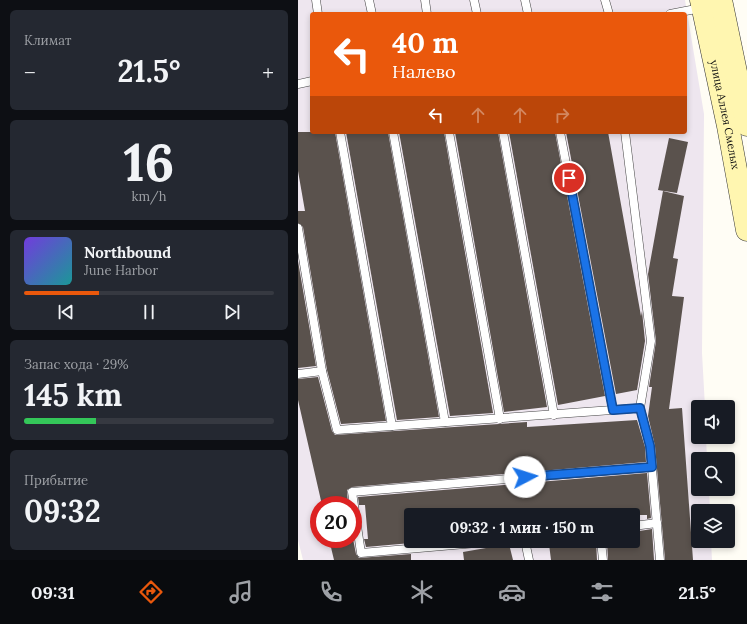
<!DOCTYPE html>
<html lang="ru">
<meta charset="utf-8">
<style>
:root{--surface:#171b24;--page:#242831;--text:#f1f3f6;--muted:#9ea1a6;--line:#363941;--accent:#ea580c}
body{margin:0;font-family:Lora,serif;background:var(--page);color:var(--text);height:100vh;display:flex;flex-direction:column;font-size:15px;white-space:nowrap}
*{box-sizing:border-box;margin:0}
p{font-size:13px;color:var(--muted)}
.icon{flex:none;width:22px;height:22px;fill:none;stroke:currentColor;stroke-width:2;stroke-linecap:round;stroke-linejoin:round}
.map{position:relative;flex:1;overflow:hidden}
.panel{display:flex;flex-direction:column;gap:10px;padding:10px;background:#0d0f14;width:298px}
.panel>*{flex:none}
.hud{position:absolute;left:12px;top:12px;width:377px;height:122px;border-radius:4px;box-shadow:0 2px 6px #0003;background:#ea580c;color:#fff;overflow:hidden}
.buttons{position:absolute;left:393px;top:400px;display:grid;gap:8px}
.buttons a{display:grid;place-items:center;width:44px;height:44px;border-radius:4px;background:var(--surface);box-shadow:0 2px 6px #0003;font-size:20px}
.speed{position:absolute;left:12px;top:496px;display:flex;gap:8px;font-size:20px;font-weight:700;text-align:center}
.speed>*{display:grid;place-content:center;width:52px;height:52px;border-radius:50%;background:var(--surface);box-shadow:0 2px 6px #0003;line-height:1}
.speed .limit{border:6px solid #d22;background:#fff;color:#111}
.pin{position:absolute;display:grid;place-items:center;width:34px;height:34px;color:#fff;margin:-17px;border:2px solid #fff;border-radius:50%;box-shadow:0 1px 4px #0007}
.me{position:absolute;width:44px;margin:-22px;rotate:85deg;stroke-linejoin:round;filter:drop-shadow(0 0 3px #0008)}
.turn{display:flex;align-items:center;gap:14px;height:84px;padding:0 16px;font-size:18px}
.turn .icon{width:52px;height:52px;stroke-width:2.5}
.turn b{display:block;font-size:28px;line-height:34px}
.lanes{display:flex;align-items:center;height:38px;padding:0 16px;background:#0003;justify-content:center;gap:20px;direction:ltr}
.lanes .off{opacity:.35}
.big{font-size:30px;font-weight:700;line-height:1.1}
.panel .tile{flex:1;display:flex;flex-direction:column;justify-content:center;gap:6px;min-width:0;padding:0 14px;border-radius:6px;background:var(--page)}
.panel .dial{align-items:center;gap:0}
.dial b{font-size:52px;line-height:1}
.song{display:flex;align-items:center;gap:12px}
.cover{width:48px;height:48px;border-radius:6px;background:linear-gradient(135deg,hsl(260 70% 55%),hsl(180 70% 35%))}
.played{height:4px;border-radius:2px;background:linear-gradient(90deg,var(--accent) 30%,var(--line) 30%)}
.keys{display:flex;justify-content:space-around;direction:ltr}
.heat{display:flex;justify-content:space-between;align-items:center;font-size:22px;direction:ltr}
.charge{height:6px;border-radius:3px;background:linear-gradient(90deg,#34c759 29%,var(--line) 0)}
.trip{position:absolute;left:106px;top:508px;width:236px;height:40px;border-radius:4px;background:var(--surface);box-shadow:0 2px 6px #0003;font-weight:700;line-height:40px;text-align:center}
.menu{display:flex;height:64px;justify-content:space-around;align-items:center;background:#090b0e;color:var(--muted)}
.menu .icon{width:28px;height:28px}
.menu .current{color:var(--accent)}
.menu b{font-size:18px;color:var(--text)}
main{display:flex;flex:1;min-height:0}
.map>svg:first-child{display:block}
</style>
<main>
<section class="panel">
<div class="tile"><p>Климат</p>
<div class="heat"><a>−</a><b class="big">21.5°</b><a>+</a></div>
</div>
<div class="tile dial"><b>16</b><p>km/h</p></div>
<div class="tile">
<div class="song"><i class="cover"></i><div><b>Northbound</b><p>June Harbor</p></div></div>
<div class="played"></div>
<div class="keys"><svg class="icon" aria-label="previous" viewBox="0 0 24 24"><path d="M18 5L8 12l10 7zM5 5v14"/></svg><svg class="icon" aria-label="pause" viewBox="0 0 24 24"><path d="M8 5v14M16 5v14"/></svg><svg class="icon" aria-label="next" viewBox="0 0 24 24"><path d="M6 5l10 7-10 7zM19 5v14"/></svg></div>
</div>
<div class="tile"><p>Запас хода · 29%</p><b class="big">145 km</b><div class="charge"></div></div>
<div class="tile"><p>Прибытие</p><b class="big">09:32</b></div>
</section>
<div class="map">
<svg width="449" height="560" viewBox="0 0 449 560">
<rect width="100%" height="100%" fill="#fffdf5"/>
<path fill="#eee6ef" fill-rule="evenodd" d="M0,0H387L406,114L404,353L407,407H400V437H408L409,459H400V489H411L412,511H400V541H413L414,560H5L0,540ZM14,14H387V132H14ZM21,505H55V539H21ZM113,515H335V541H113Z"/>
<g fill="#5a524d">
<path d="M0,132H37L88,421L43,424L29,370L5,227L0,223V211H7L0,171Z"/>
<path d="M48,132H90L141,417L99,420Z"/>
<path d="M101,132H146L195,413L152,416Z"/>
<path d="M157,132H200L249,407L206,412Z"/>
<path d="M211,132H257L307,396L260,405Z"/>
<path d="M268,132H310L343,316L344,311L347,341L339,390L318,394Z"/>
<path d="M371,138L390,142L379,193L360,190Z"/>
<path d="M365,191L386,196L375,258L380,259L374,296L386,297L371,409L384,408L395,560H367L357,446L350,416L354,387H351L358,341L350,274Z"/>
<path d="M0,261L18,366L0,368Z"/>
<path d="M20,377L34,431L37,435L229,422V427L339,420L347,447L348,462L54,487L49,490L50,505H24L0,400V379Z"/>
<path d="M349,473L353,518L349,519V515H113V543L68,547L66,539H70L67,505H61L60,497Z"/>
<path d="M354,529L356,560H310L309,541H335V532Z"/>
<path d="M31,539H55L58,554L61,558L113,554V560H36Z"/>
<path d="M270,541H298L299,560H253L251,544Z"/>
<path d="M211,544L215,560H166L165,552Z"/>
</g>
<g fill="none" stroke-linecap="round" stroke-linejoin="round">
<defs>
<g id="service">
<path d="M18,0L20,14"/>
<path d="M71,0L74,14"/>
<path d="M127,0L129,14"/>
<path d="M176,0L179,14"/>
<path d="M227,0L230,14"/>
<path d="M307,0L311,14"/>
<path d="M372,14L403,8"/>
<path d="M0,84L14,81"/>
<path d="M42,132L94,426"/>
<path d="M95,132L147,422"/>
<path d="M151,132L202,419"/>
<path d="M205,132L256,415"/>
<path d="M262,132L315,410"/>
<path d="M327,132L353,341L342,408L352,446L362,560"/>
<path d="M0,228L24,371"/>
<path d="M0,374L24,371L39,430L342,408"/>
<path d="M335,526L359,523"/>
<path d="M202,541L63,553L54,492L354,467"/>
<path d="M227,541L231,560"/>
<path d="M303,541L305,560"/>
</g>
<g id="secondary">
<path id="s1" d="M403,0L430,126L449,230"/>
<path d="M423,0L449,125"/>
</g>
</defs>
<use href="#service" stroke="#444" stroke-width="9"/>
<use href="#secondary" stroke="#333" stroke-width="23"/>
<use href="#service" stroke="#fff" stroke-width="8"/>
<use href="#secondary" stroke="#fff6b0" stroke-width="22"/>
</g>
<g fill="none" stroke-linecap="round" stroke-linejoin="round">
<defs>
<path id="route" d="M227,477L354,467L352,446L342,408L315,410L271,178"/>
</defs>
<use href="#route" stroke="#114b97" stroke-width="10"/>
<use href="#route" stroke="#1a73e8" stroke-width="7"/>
</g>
<g text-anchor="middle" stroke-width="4" stroke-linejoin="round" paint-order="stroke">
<g font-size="11" fill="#111" stroke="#fff">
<text dy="4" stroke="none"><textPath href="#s1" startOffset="117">улица Аллея Смелых</textPath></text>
</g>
</g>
</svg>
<div class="buttons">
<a><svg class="icon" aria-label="sound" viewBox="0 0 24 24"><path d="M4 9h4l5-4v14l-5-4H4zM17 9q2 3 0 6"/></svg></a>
<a><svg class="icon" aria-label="search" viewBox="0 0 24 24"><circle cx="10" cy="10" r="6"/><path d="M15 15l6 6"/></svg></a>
<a><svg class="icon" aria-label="layers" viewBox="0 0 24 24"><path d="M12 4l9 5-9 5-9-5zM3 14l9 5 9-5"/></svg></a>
</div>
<div class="speed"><div class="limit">20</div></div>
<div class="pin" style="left:271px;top:178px;background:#d93025"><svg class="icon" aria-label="arrive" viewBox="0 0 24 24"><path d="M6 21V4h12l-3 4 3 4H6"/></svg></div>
<svg class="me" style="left:227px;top:477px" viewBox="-20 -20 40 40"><circle r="19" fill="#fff"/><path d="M0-13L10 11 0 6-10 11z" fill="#1a73e8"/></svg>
<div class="trip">09:32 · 1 мин · 150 m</div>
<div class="hud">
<div class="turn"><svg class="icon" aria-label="left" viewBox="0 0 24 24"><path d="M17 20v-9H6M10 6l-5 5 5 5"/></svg><div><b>40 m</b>Налево</div></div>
<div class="lanes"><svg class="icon" aria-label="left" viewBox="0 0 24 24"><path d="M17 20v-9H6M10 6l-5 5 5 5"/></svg><svg class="icon off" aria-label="ahead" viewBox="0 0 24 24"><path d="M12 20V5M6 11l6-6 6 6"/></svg><svg class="icon off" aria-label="ahead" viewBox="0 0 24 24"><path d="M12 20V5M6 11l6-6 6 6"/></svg><svg class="icon off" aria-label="right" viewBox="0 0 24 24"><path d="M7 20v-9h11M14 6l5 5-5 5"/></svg></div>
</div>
</div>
</main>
<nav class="menu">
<b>09:31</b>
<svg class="icon current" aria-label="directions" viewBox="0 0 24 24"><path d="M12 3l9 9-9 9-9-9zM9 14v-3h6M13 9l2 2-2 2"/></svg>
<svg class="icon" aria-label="music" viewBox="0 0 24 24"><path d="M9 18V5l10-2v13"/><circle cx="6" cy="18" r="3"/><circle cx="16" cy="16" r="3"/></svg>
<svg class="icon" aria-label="phone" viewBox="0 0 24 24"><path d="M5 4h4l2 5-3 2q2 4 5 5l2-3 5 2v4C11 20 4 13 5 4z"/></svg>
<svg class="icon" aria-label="climate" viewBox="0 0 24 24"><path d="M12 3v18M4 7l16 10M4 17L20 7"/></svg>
<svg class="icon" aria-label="car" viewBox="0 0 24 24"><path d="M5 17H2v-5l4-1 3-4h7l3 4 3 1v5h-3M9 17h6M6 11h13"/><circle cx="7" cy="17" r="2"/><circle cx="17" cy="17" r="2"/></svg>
<svg class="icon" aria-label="filters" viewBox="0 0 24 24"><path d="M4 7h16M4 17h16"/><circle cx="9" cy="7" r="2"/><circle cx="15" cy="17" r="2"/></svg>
<b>21.5°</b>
</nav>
